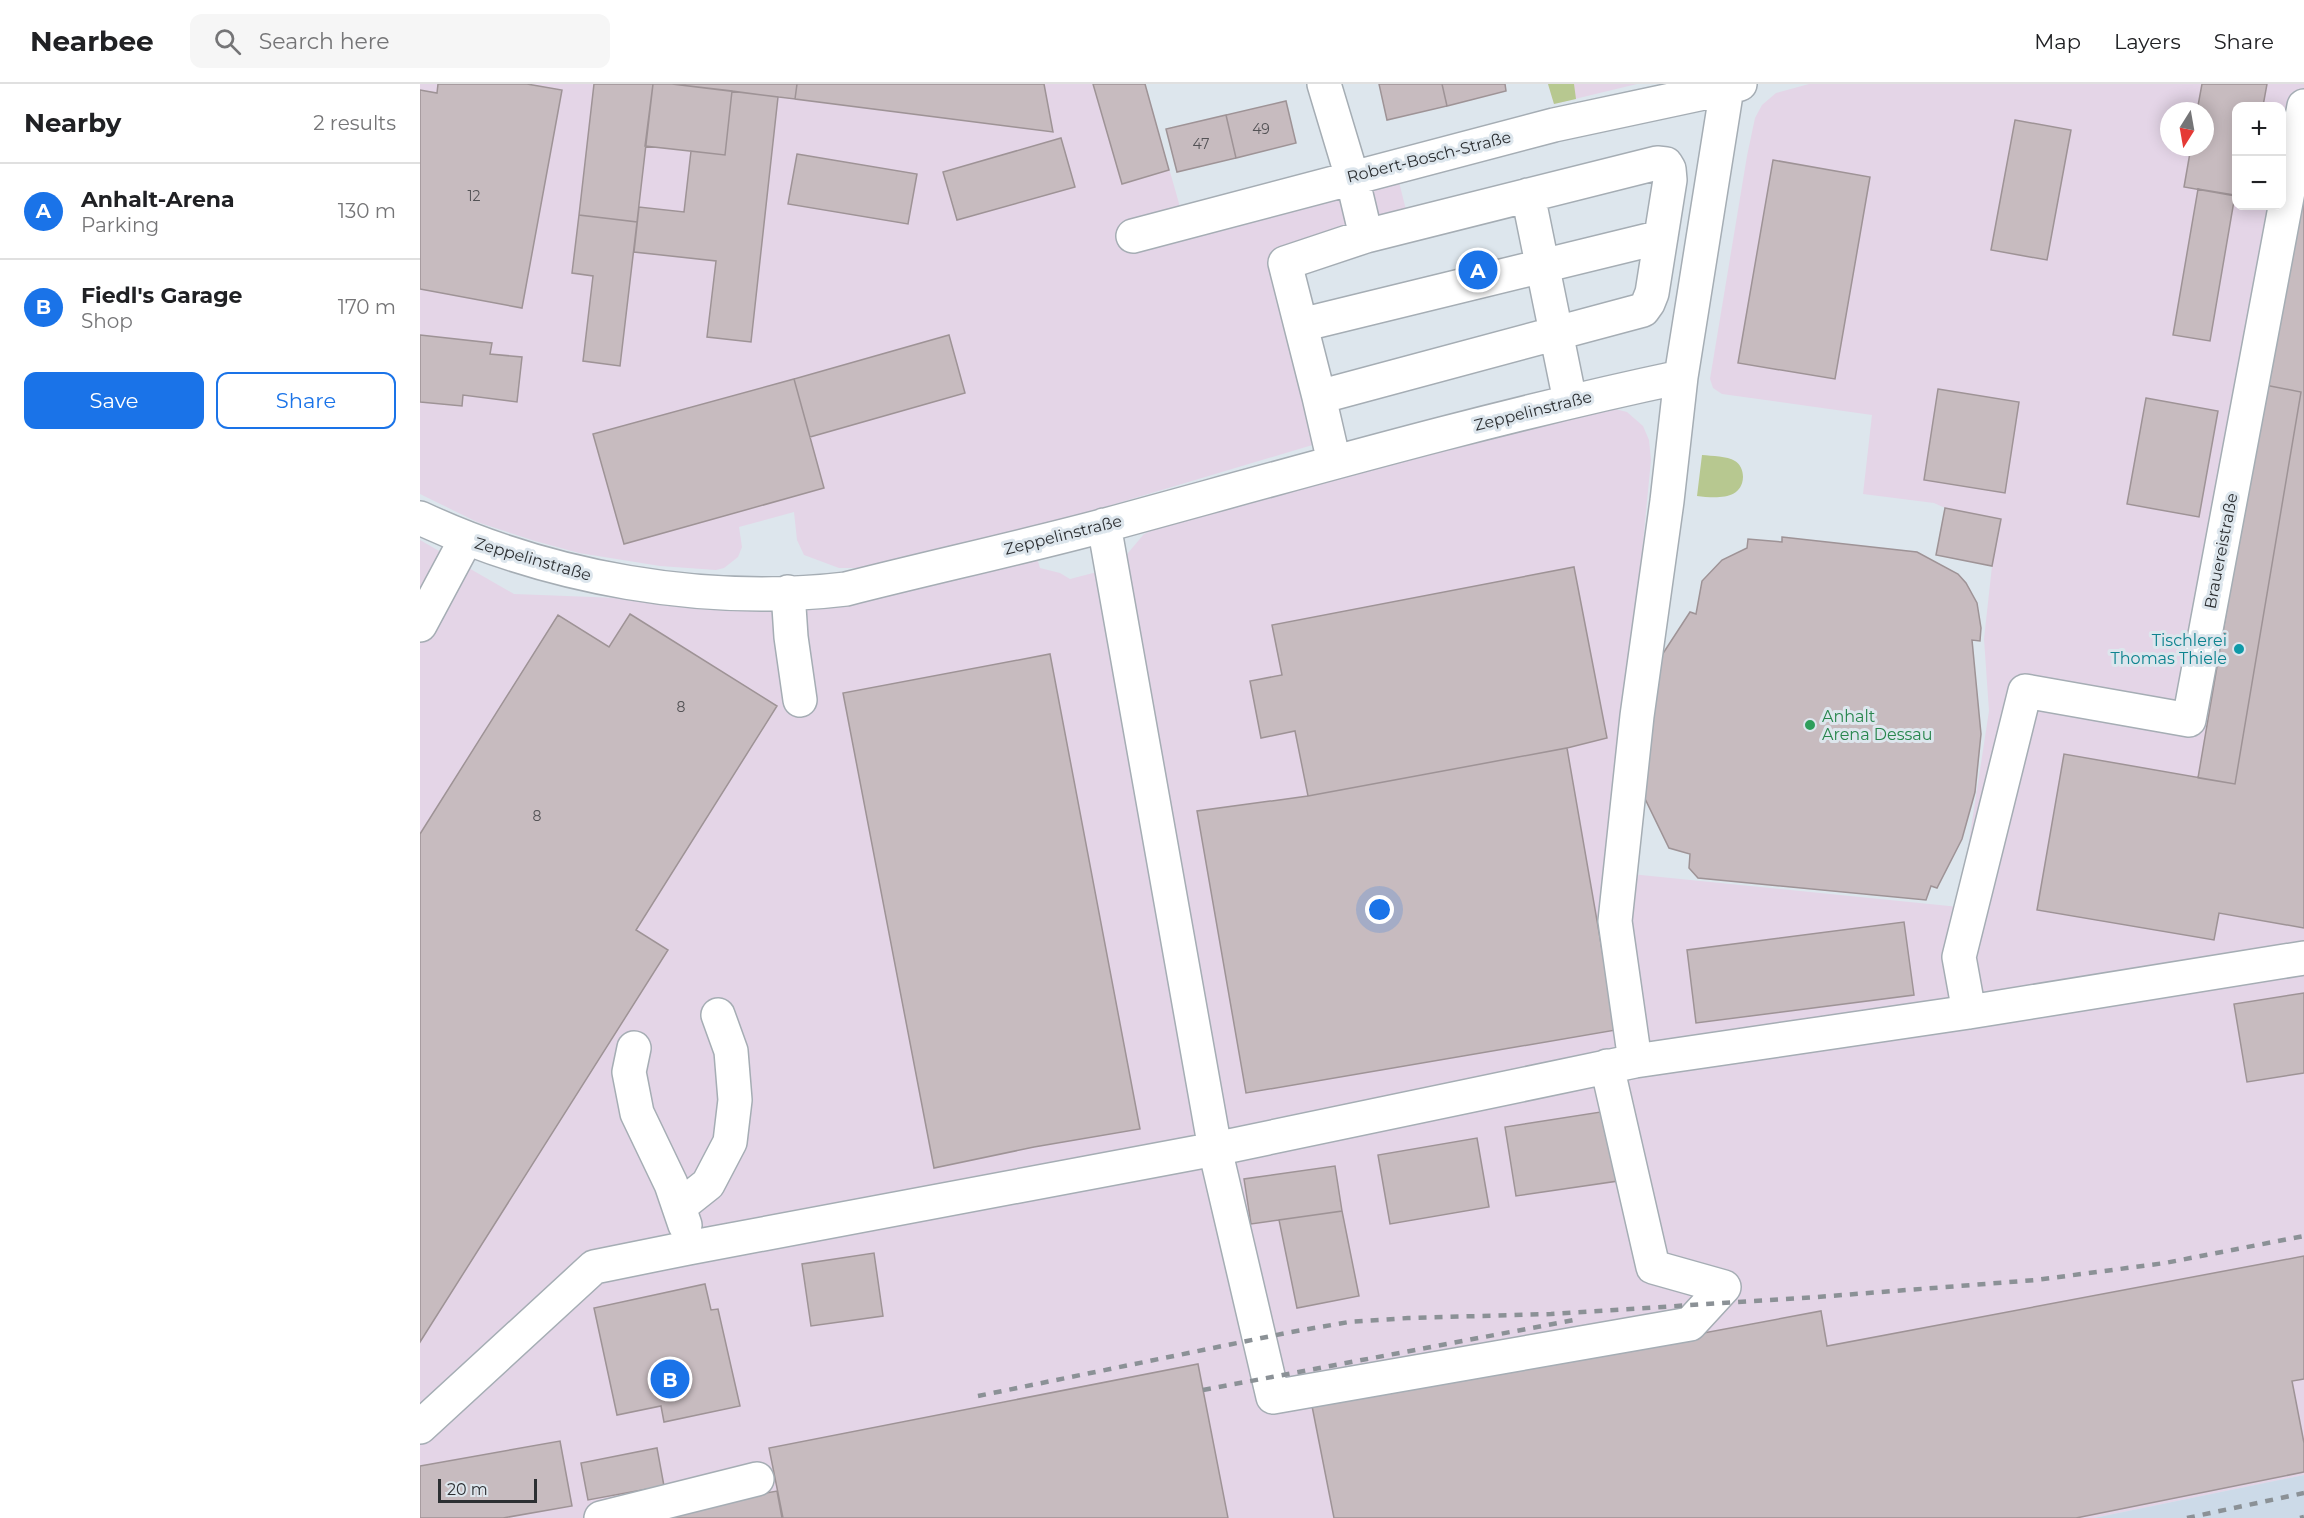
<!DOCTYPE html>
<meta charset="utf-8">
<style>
body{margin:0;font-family:Montserrat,sans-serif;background:#f6f6f6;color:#202124}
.controls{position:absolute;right:18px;top:18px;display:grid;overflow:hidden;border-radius:12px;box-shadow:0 3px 15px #0003}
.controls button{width:54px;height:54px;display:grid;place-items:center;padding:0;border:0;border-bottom:2px solid #e0e0e0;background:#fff;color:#202124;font:30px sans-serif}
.compass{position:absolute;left:1740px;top:18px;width:54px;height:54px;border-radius:50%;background:#fff;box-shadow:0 3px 15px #0003;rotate:191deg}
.scale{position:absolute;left:18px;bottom:15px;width:99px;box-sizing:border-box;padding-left:6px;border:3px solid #2c2f32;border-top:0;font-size:16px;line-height:21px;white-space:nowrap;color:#2c2f32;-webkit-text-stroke:4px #dde6ed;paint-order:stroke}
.you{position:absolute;left:960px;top:826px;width:21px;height:21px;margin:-15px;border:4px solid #fff;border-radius:50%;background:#1a73e8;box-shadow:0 0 0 9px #1a73e833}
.badge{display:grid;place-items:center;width:39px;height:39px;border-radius:50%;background:#1a73e8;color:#fff;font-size:20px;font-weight:700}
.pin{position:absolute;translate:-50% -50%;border:3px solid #fff;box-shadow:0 2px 6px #0006}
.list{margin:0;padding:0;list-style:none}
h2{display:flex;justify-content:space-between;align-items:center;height:78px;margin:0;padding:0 24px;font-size:26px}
h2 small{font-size:20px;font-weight:400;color:#757577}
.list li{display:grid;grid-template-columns:39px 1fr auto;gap:18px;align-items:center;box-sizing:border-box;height:96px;padding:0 24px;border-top:2px solid #e0e0e0}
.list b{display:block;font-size:22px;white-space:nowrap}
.list p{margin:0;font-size:20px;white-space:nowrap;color:#757577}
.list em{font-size:20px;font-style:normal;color:#757577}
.actions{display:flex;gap:12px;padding:18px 24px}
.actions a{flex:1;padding:14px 0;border:2px solid #1a73e8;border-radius:12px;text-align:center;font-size:21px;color:#1a73e8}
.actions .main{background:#1a73e8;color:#fff}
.icon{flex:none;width:33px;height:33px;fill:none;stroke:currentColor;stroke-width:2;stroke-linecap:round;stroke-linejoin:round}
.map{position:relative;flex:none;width:1884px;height:1434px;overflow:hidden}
header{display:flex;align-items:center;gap:36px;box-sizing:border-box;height:84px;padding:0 30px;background:#fff;border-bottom:2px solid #e0e0e0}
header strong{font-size:28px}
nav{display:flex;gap:33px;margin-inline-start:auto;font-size:21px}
.search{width:420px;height:54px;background:#f6f6f6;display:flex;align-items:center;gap:15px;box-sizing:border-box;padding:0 21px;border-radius:12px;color:#757577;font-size:22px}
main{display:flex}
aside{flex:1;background:#fff}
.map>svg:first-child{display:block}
.industrial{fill:#e4d5e7;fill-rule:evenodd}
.built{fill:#ccdae8}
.green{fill:#b7c890}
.building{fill:#c7bbbf;stroke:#9e9396;stroke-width:1.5}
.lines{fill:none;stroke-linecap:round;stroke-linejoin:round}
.minor-casing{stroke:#a5adb4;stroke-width:36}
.minor{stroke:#fff;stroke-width:33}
.rail{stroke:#8b9196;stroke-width:4.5;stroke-dasharray:8 8;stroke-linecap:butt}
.culture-dot{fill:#0f9aa8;stroke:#dde6ed;stroke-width:2}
.leisure-dot{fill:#2e9e5b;stroke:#dde6ed;stroke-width:2}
.labels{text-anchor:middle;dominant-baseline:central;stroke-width:6;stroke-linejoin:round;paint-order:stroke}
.number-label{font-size:14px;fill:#535255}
.street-label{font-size:16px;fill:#2c2f32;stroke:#dde6ed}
.culture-label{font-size:16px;fill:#0d838f;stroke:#dde6ed;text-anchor:end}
.leisure-label{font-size:16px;fill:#27864d;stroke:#dde6ed;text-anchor:start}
</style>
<header>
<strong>Nearbee</strong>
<div class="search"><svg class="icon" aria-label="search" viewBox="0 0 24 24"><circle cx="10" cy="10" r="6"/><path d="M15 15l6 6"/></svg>Search here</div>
<nav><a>Map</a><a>Layers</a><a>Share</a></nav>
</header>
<main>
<aside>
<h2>Nearby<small>2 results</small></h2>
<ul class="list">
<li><span class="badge">A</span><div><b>Anhalt-Arena</b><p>Parking</p></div><em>130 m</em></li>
<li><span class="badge">B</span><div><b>Fiedl's Garage</b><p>Shop</p></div><em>170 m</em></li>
</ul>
<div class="actions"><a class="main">Save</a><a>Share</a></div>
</aside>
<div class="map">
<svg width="1884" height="1434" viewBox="0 0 1884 1434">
<rect width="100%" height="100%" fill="#dde6ed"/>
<!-- industrial -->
<path class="industrial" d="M 0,0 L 725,0 L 768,151 L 978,94 L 987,130 L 850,168 L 899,359 L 578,455 L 448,484 L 419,484 L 384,471 L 377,456 L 374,428 L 319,443 L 322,463 L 318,473 L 304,484 L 296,486 L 240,482 L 159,469 L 115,457 L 57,438 L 0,410 Z
M 1128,0 L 1217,0 L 1134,20 Z
M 1389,0 L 1884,0 L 1884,1391 L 1674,1434 L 0,1434 L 0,456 L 94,510 L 414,522 L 617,474 L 620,484 L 640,489 L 650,495 L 704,481 L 708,469 L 724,450 L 753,437 L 1167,328 L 1195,325 L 1207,328 L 1223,342 L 1229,356 L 1231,376 L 1191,788 L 1539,823 L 1569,627 L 1564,555 L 1572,482 L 1581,435 L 1525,424 L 1514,419 L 1443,410 L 1452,331 L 1302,310 L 1293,304 L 1290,295 L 1327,72 L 1335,34 L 1342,21 L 1356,9 ZM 1816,22 L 1862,22 L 1862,122 L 1816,122 ZM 1749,27 L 1785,27 L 1785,63 L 1749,63 Z"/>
<!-- built -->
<path class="built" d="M 1884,1391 L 1884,1434 L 1674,1434 Z"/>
<!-- green -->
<path class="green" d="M 1128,0 L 1154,0 L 1156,15 L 1134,20 Z
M 1282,371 C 1292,372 1307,372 1315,377 C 1320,380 1323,386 1323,393 C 1322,417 1294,414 1277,412 Z"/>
<!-- building -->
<path class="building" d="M 18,0 L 107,0 L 142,6 L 102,224 L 0,205 L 0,6 L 17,9 Z
M 174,0 L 233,0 L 217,138 L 159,131 Z
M 233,0 L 252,0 L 312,7 L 305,71 L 225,62 Z
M 252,0 L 377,0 L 375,15 Z
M 377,0 L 624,0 L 633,48 L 375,15 Z
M 673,0 L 725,0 L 749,86 L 702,100 Z
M 959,0 L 1022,0 L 1027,22 L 967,36 Z
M 1022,0 L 1085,0 L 1086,7 L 1027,22 Z
M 1782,0 L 1847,0 L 1843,22 L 1816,22 L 1816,112 L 1764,103 L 1771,63 L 1785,63 L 1785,27 L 1777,27 Z
M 312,7 L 358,13 L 331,258 L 287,253 L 296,177 L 214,168 L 219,123 L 264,128 L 271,67 L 305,71 Z
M 866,17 L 876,59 L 816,74 L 806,31 Z
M 806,31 L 816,74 L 757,88 L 746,45 Z
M 1595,36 L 1651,46 L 1627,176 L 1571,166 Z
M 641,54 L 655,103 L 537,136 L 523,88 Z
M 377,70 L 497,90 L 488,140 L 368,120 Z
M 1884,71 L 1884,844 L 1799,829 L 1794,856 L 1617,826 L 1644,670 L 1815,700 L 1881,308 L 1845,301 Z
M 1353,76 L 1450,93 L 1415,295 L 1318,279 Z
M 1778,105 L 1815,111 L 1790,257 L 1753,251 Z
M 159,131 L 217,138 L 200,282 L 163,277 L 173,192 L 152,189 Z
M 0,251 L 72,259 L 70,270 L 102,273 L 97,318 L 43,311 L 42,322 L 0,318 Z
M 529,251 L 545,309 L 390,353 L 374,295 Z
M 374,295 L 404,404 L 204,460 L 173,350 Z
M 1845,301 L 1881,308 L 1815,700 L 1778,694 Z
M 1518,305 L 1599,318 L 1585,409 L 1504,396 Z
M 1726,314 L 1798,327 L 1779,433 L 1707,420 Z
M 1525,424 L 1581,435 L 1572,482 L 1516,471 Z
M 1362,453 L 1497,468 L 1538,490 L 1546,499 L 1557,519 L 1561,544 L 1560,557 L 1552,556 L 1561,650 L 1555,708 L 1542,755 L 1517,804 L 1511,802 L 1506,816 L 1278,794 L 1269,784 L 1270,770 L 1249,764 L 1214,692 L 1225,597 L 1270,528 L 1276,530 L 1282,497 L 1302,476 L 1327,464 L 1328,455 L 1362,458 Z
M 1154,483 L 1187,654 L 1147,664 L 888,712 L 875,647 L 841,654 L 830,597 L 862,591 L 852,541 Z
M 210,530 L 357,622 L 216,846 L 248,866 L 0,1258 L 0,750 L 138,531 L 189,563 Z
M 630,570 L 720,1045 L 614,1063 L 514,1084 L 423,609 Z
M 1147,664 L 1196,946 L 826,1009 L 777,727 L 888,712 Z
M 1484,838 L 1494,911 L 1276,939 L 1267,866 Z
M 1884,909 L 1884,989 L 1827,998 L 1814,920 Z
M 1187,1027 L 1198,1097 L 1096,1112 L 1085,1043 Z
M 1057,1054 L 1069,1123 L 970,1140 L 958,1071 Z
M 915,1082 L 922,1127 L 831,1140 L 824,1095 Z
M 922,1127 L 939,1212 L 877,1224 L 859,1136 Z
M 454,1169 L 463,1232 L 391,1242 L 382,1180 Z
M 1884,1172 L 1884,1295 L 1872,1297 L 1884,1359 L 1884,1388 L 1656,1434 L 914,1434 L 892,1322 L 1401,1227 L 1407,1262 Z
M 285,1200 L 291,1226 L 298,1225 L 320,1322 L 244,1338 L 241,1322 L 197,1331 L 174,1224 Z
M 778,1280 L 808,1434 L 363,1434 L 349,1364 Z
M 140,1357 L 152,1422 L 83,1434 L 0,1434 L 0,1382 Z
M 237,1364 L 244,1402 L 168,1416 L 161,1379 Z
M 357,1407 L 362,1434 L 209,1434 Z"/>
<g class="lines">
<defs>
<path id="minor" d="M 904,0 L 932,93 L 946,152
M 1237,79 L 1246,80 L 1249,85 L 1250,96 L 1232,209 L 1228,219 L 1223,226 L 899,313 L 865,179 L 946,152 Z
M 1108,111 L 1150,317
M 713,152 L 1134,41 L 1307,4
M 881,241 L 1241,153
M 899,313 L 914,378
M 0,434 C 129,494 283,522 426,505 C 512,483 600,464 686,441 C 877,389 1067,334 1261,293 L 1307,4 L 1320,0
M 684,441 L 795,1065 L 853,1313 L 1270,1240 L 1304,1203 L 1233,1183 L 1187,982
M 368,508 L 371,553 L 380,616
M 0,541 L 46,455
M 1549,928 L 1539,873 L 1605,607 L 1769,636 L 1884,22
M 214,964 L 209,988 L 217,1029 L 251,1100 L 265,1141
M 1215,977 L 1195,837 L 1217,632 L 1247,417 L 1261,293
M 259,1123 L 288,1100 L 310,1058 L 315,1016 L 311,967 L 298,931
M 0,1343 L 174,1183 L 268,1164 L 795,1065 L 1215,977 L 1549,928 L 1884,874
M 181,1434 L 337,1395"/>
</defs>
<!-- minor casing -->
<use href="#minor" class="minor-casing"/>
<!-- minor -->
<use href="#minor" class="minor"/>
<!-- rail -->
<path class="rail" d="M 783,1306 L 1154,1236
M 558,1312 L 871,1248 L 929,1238 L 988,1234 L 1131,1230 L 1397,1213 L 1616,1196 L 1745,1179 L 1884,1152
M 1767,1434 L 1884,1409
M 1880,1434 L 1884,1433"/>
</g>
<!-- markers -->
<circle class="culture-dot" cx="1819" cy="565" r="6"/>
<circle class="leisure-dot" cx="1390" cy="641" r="6"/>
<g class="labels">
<!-- number labels -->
<g class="number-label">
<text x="841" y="45">49</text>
<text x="781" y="60">47</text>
<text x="54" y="112">12</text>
<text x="261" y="623">8</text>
<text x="117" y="732">8</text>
</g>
<!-- street labels -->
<g class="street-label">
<text transform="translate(1009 73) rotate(-14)">Robert-Bosch-Straße</text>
<text transform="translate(1113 327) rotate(-14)">Zeppelinstraße</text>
<text transform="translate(643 451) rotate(-14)">Zeppelinstraße</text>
<text transform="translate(1801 467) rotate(-79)">Brauereistraße</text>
<text transform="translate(113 475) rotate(16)">Zeppelinstraße</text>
</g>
<!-- culture labels -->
<g class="culture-label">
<text x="1807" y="556">Tischlerei<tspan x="1807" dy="18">Thomas Thiele</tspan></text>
</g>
<!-- leisure labels -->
<g class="leisure-label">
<text x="1402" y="632">Anhalt<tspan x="1402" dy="18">Arena Dessau</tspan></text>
</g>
</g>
</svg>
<div class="controls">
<button>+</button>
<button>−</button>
</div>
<svg class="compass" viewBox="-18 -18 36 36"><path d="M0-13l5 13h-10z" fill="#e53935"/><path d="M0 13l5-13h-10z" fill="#757577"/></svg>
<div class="scale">20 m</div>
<div class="you"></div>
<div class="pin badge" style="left:1058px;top:186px">A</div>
<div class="pin badge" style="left:250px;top:1295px">B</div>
</div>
</main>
